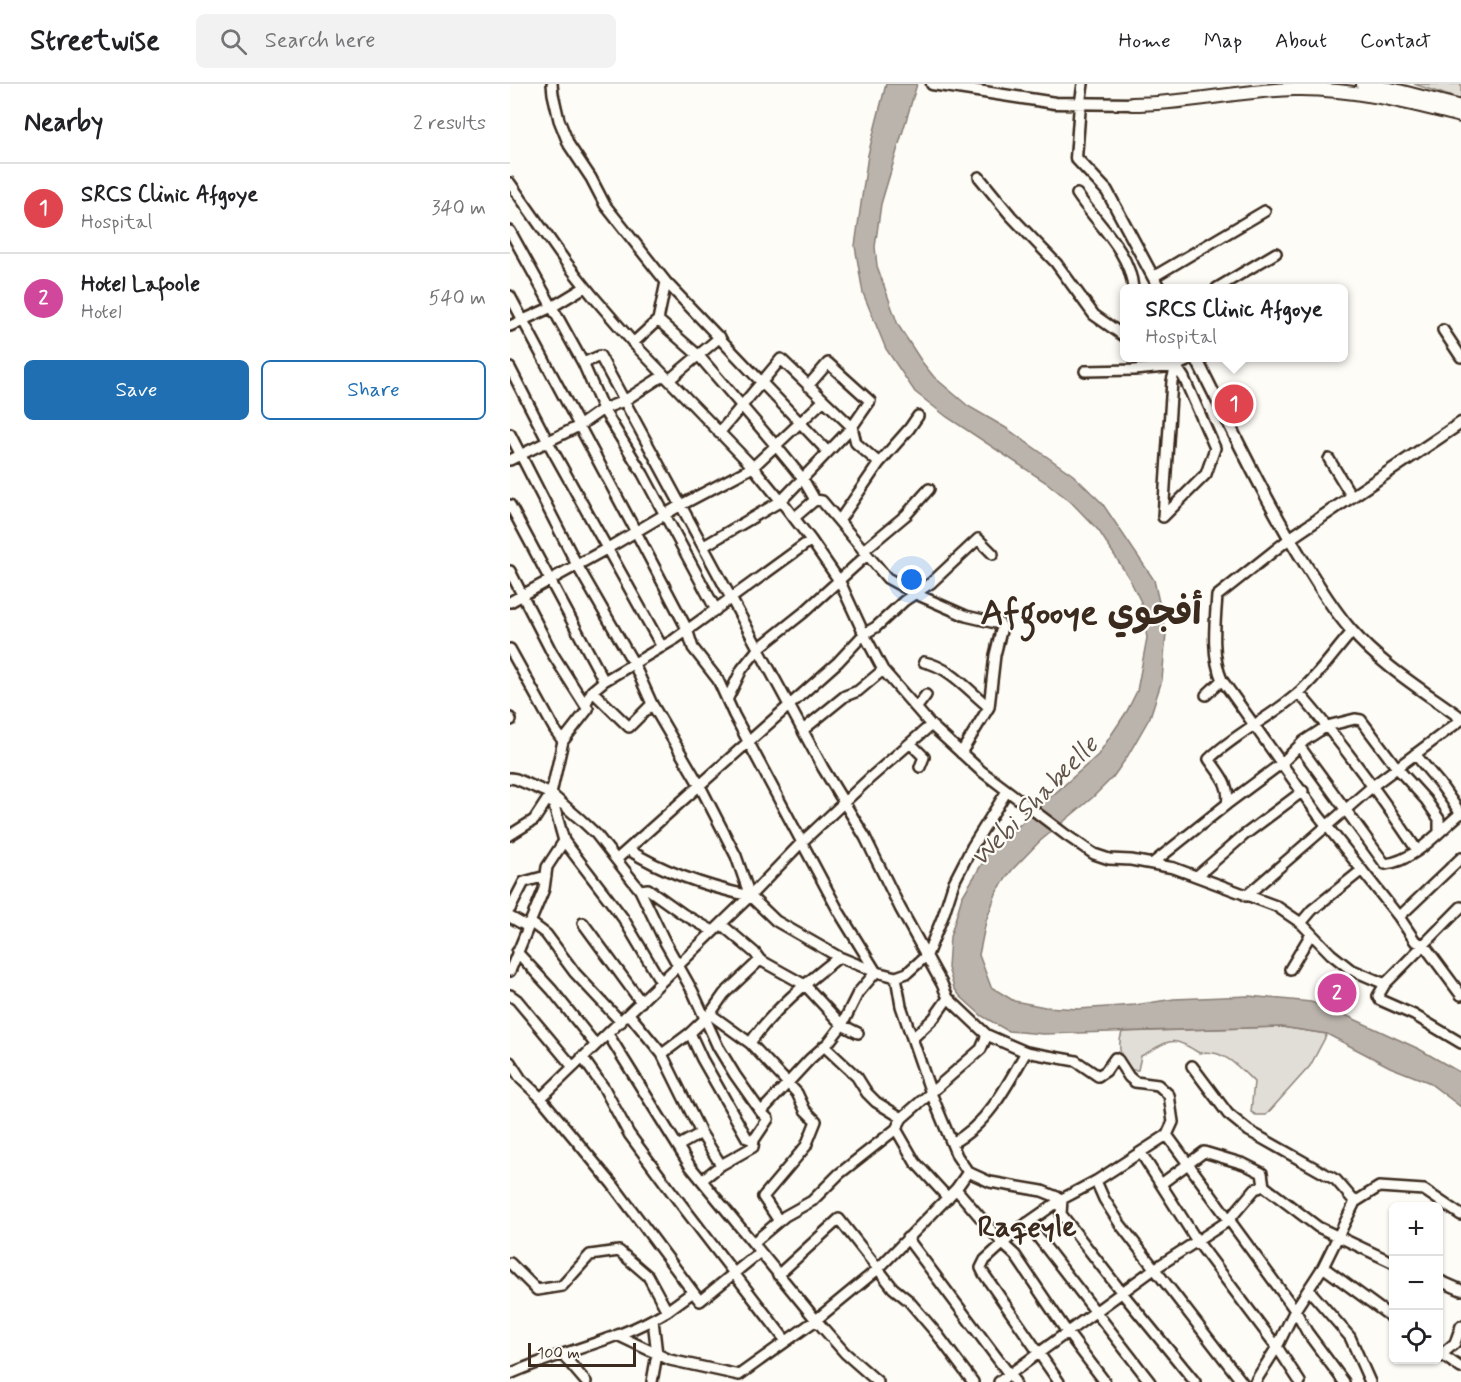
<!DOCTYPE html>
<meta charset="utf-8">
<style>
body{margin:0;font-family:Mynerve,"Playpen Sans Arabic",sans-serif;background:#f2f2f2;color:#202124}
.controls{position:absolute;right:18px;bottom:18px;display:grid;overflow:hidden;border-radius:9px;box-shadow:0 2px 4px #0004}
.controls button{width:54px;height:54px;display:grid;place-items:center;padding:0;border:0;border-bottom:2px solid #e0e0e0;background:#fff;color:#202124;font:30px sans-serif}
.scale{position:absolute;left:18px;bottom:15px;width:108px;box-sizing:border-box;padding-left:6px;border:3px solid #3b2a1e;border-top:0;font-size:16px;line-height:21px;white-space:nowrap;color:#3b2a1e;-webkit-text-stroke:4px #fdfcf7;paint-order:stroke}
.you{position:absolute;left:402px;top:496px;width:21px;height:21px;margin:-15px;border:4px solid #fff;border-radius:50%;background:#1a73e8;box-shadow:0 0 0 9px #1a73e833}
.badge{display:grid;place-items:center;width:39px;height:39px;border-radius:50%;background:#1f6fb2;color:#fff;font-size:20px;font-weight:700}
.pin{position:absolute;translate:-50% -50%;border:3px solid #fff;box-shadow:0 2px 6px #0006}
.popup{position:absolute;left:610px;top:200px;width:228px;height:78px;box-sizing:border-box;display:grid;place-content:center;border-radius:9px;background:#fff;filter:drop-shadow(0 2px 4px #0005);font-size:20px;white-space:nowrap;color:#757577}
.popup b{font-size:22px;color:#202124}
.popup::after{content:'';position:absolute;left:50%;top:100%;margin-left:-12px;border:12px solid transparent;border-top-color:#fff}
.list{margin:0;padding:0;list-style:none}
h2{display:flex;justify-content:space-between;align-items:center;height:78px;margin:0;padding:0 24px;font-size:26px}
h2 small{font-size:20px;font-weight:400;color:#757577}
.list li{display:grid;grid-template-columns:39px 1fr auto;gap:18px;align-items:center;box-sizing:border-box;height:90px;padding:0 24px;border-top:2px solid #e0e0e0}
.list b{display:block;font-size:22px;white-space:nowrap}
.list p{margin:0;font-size:20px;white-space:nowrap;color:#757577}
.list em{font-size:20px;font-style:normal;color:#757577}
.actions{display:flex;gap:12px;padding:18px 24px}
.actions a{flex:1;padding:14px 0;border:2px solid #1f6fb2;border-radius:9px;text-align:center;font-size:21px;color:#1f6fb2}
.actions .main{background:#1f6fb2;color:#fff}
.icon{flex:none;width:33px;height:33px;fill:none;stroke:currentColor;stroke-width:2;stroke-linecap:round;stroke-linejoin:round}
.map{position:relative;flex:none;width:951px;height:1298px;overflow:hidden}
header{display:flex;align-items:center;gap:36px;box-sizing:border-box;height:84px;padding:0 30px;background:#fff;border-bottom:2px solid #e0e0e0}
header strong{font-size:28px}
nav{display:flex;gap:33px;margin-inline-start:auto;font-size:21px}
.search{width:420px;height:54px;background:#f2f2f2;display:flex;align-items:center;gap:15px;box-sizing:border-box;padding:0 21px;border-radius:9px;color:#757577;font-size:22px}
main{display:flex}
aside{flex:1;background:#fff}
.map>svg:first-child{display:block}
.green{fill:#e1ded7;stroke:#8e847a;stroke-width:1.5}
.water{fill:#bbb4ad;stroke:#887d74;stroke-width:1.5}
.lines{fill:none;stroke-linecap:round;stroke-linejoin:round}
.minor-casing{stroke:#3b2a1e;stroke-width:14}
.major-casing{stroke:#3b2a1e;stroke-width:15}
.highway-casing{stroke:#3b2a1e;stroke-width:16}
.minor{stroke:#fdfcf7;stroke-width:9}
.major{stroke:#fdfcf7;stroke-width:10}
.highway{stroke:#fdfcf7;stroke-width:12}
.labels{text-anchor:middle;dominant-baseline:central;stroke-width:4.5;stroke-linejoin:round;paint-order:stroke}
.water-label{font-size:26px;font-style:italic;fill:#615349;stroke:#fdfcf7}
.district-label{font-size:30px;font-weight:bold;fill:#3b2a1e;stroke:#fdfcf7}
.town-label{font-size:36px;font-weight:bold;fill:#3b2a1e;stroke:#fdfcf7}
</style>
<header>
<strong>Streetwise</strong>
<div class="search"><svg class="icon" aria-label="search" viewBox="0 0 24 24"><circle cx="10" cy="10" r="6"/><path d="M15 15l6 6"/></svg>Search here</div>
<nav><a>Home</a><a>Map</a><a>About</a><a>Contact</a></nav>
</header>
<main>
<aside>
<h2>Nearby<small>2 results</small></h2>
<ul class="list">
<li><span class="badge" style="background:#e0444e">1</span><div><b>SRCS Clinic Afgoye</b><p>Hospital</p></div><em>340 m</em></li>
<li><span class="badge" style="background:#d1479c">2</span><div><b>Hotel Lafoole</b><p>Hotel</p></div><em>540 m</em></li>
</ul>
<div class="actions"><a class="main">Save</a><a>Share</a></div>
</aside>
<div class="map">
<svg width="951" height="1298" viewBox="0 0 951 1298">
<rect width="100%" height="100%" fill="#fdfcf7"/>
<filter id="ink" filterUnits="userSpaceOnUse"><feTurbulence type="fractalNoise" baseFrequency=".0167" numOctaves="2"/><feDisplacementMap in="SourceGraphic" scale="12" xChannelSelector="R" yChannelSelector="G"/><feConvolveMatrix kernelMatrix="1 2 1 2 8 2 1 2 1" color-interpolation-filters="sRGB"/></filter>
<g filter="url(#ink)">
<!-- green -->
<path class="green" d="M 904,0 L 951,0 L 951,16 Z
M 772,943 L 817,950 L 800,982 L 756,1031 L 746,1031 L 741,1028 L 744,998 C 729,983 713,964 689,969 C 660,950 660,957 631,972 L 628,986 L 620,986 C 610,972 607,964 612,948 Z"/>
<!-- water -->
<path class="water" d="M 376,0 L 407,0 L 371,120 L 365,163 L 367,182 L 388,241 L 412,278 L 424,293 L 458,322 L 496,344 L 563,391 L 592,419 L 644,496 L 656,549 L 652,596 L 640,633 L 617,673 L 603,693 L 582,714 L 529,758 L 502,786 L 487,807 L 476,837 L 469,871 L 481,903 L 504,917 L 535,923 L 569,925 L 625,921 L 664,915 L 739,912 L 801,918 L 833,930 L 909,965 L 951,989 L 951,1023 L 918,998 L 880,983 L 817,950 L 772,943 L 533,950 L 498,947 L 472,932 L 450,912 L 444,904 L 438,884 L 440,853 L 452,813 L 479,768 L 588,671 L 617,627 L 627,607 L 637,554 L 631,518 L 619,494 L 589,447 L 561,418 L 537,399 L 437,333 L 405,308 L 376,265 L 353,209 L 345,162 L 358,71 Z"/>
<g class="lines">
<defs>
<path id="minor" d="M 42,0 L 43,10 L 49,36 L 59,61 L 81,94 L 95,121 L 156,198 L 318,368
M 570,20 L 573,0
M 469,93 L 501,132 L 546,179 L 584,231 L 614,252
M 0,99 L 55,177 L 82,211 L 126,262 L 243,383 L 271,417 L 301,456 L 330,498 L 354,550 L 373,586 L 421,641 L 470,686 L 556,751 L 584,770 L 599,775 L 621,776 L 664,784 L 766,822 L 791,839 L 821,870 L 840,885 L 875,900
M 567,110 C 586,139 620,167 623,204
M 0,147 L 73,279 L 93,325 L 133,390 L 206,526
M 643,193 L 755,127
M 707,204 L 766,169
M 0,212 L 126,448 L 177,545 L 183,564 L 208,596 L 224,631 L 329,828 L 366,888 L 348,909 L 332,941 L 319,958 L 300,975 L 251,1028 L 225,991 L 208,963 L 183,908 L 155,858 L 130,806 L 86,750 L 71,736 L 41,710 L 6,695 L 0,694
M 148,236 L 189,272 L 266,362 L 293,395 L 305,416
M 0,242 L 42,223 L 75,203
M 933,246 L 951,273
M 123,259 L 148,236 L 156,198
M 650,274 L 666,282 L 674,294 L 705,364 L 696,390 L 653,433
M 73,279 L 90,272 L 313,684 L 355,753 L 390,824 L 432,900 L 438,914 L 477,951 L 516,968 L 566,977 L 588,992 L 596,987 L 605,974 L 608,976 L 619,993 L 625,998 L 648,1001 L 659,1011 L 663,1038 L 657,1051 L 586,1097 L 552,1115 L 509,1145 L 475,1176 L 471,1184 L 474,1190 L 549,1298
M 0,284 L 38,358 L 152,563
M 575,287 L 624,286 L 666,282 L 684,274
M 159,296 L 210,253
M 209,349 L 271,275 L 342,343 L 346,359 L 369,379
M 0,350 L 67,481 L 124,580 L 142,620 L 190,702 L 226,772 L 240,812 L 266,837 L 329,873 L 366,888 L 386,893 L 397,889 L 417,871 L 433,832 L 444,798 L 462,763 L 497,707
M 819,375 L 842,413
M 0,376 L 69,342 L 93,325 L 114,317 L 154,291
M 0,421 L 94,597
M 653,433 L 662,297 L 666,282
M 284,434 L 305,416 L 312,417 L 377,494 L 406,510 L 456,532 L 490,540 L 492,543 L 485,571 L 479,623 L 451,669
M 329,437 L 369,379 L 399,345 L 408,332
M 779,455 L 707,512 C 705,539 701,571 712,596 L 809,732 L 889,833 L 905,857 L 914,861 L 951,911
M 194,462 L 271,417 L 342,343 L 360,317 L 318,279 L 298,302
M 353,467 L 396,431 L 419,405
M 0,487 L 42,569 L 75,621
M 0,518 L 98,464 L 171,421 L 243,383 L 313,317
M 0,565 L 45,646 L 53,657
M 414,578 C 440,583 459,607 479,623
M 82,607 L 119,643 L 142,620
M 789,609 C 832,659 870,711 907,766
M 696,611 L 712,596
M 217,616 L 232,585 L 249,564 L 293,529 L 357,471
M 407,623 L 416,611
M 0,634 L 1,636
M 293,646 L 335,612 L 348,607 L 373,586
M 401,660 L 414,673 L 410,683
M 790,663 L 875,780 C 905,777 929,747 951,729
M 905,670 L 930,700 L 951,730
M 717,720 C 721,701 709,690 699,675 C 725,650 758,635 786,611 C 807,594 824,568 842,548
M 0,751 L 24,736 L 41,710 L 53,657 L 78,625 L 75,621 L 82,607 L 94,597 L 165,555 L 301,456
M 54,757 L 113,834 L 151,898
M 119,766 C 155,789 199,803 240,812
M 107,775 L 328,578 L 354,550 L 366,543 L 394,517 L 421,499 L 468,455 L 483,470
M 643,779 L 717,720 L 772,679 L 794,657 L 817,642 L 845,635 L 851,636 L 887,684 L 916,716 L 929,735 L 929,747
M 687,792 L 733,752 L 793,707
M 130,806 L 138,805 L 173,830 L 203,847
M 736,812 L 864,701 L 951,636
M 951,823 L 875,900 L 868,912 L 870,916 L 904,931 L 951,959
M 0,825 L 14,798 L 36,792
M 0,833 L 18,843
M 889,833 L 951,774
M 20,838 L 36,850 L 65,889 L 111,938
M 73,839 L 131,918
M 791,839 L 802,826 L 852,786
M 211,840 L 245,869 L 250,876 L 295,901 L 332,941 L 348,949
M 7,868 L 42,906 L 85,960
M 780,885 L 801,850
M 0,887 L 34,805 L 37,783 L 54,757 L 41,711
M 386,893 L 391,922 L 421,1009 L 447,1072 L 458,1088 L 480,1098 L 532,1107 L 552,1115 L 551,1130 L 613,1210 L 685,1298
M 0,911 L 7,916 L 63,983
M 119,930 L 152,970 L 191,1049 L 211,1081
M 200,930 L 240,959 L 287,1009 L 295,1026 L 306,1037 L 296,1062 L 253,1113 L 269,1137
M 180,949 L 192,975 L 237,1054 L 244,1056 L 258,1035 L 251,1028
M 98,950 L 180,1082 L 306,1236 L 335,1269 L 368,1298
M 403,954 L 424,934 L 438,914
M 240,959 C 263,926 297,898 329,873
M 314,962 L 347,993 L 357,1009 L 366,1018 L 392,1034
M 152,970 L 180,949 L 200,930 L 214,910 L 250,876
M 72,973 L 94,1004 L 119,1050 L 161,1107 L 276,1257
M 0,978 L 11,995 L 31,1014 L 103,1101 L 183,1208 L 157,1227
M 682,982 L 718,1030 L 739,1047 L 826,1096 L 845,1118
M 31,1014 L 240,812 L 292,758 L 360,694 L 421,641
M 386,1045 L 405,1078 L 438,1114
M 657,1051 L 785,1226 L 797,1248 L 834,1298
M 442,1059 C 477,1041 497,1002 516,968
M 168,1062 L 191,1049
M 631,1069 L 687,1157 L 767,1263 L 790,1298
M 192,1096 L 211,1081 L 243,1063 L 244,1056
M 586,1097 L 594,1115 L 610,1140 L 732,1298
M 651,1100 L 694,1068 L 734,1080 L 752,1089 L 754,1102
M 446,1105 L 493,1160 L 505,1171 L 557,1248 L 595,1298
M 517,1139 L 640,1298
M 397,1154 L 505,1298
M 243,1159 L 275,1132 L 302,1117 L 329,1090 L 386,1045 L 392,1034 L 471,965 L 477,951
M 0,1179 L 27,1206 L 52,1202 L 80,1171 L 109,1167 L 138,1192 L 157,1227 C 109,1257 51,1267 0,1290
M 813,1183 L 884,1235
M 268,1191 L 329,1135 L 383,1204 L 398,1216 L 427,1250 L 463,1298
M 928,1196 L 951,1206
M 799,1206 L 840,1253 L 860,1298
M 183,1208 L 190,1217 L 250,1168
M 107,1251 L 160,1276 L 229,1291 L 306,1236 L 368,1185 L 446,1105 L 458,1088
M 928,1268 L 951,1284
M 52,1270 L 76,1298
M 932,1270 L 945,1259 L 951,1242
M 142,1298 L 147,1270 L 143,1236
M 489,1298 L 644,1185 L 718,1137 L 745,1105 L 754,1102 L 808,1143 L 884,1179
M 745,1298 L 767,1263 L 785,1226 L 813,1183 L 845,1118 L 869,1103 L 914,1106 L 951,1131"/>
<path id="major" d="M 422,0 L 545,19 L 622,20
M 570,20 L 566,74 L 597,107 L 649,204
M 686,274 C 722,345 756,419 799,486 C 812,507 825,528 841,546 C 871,581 914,607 951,634
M 779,455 L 951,339"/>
<path id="highway" d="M 853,1 L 885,6 L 951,23
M 622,20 C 677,20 730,6 785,5 C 842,4 896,18 951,32"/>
</defs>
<!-- minor casing -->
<use href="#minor" class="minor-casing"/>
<!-- major casing -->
<use href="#major" class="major-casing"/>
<!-- highway casing -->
<use href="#highway" class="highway-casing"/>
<!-- minor -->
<use href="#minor" class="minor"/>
<!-- major -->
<use href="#major" class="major"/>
<!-- highway -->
<use href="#highway" class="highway"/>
</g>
</g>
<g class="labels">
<!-- water labels -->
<g class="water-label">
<text transform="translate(525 718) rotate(-46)">Webi Shabeelle</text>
</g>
<!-- district labels -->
<g class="district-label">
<text x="517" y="1143">Raqeyle</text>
</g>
<!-- town labels -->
<g class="town-label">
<text x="581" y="530">Afgooye أفجوي</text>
</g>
</g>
</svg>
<div class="controls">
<button>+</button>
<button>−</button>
<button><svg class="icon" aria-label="locate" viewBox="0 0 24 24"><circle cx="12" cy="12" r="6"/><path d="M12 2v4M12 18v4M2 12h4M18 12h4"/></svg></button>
</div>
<div class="scale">100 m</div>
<div class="you"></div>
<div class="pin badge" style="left:724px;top:320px;background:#e0444e">1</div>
<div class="popup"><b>SRCS Clinic Afgoye</b>Hospital</div>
<div class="pin badge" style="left:827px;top:909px;background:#d1479c">2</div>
</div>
</main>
